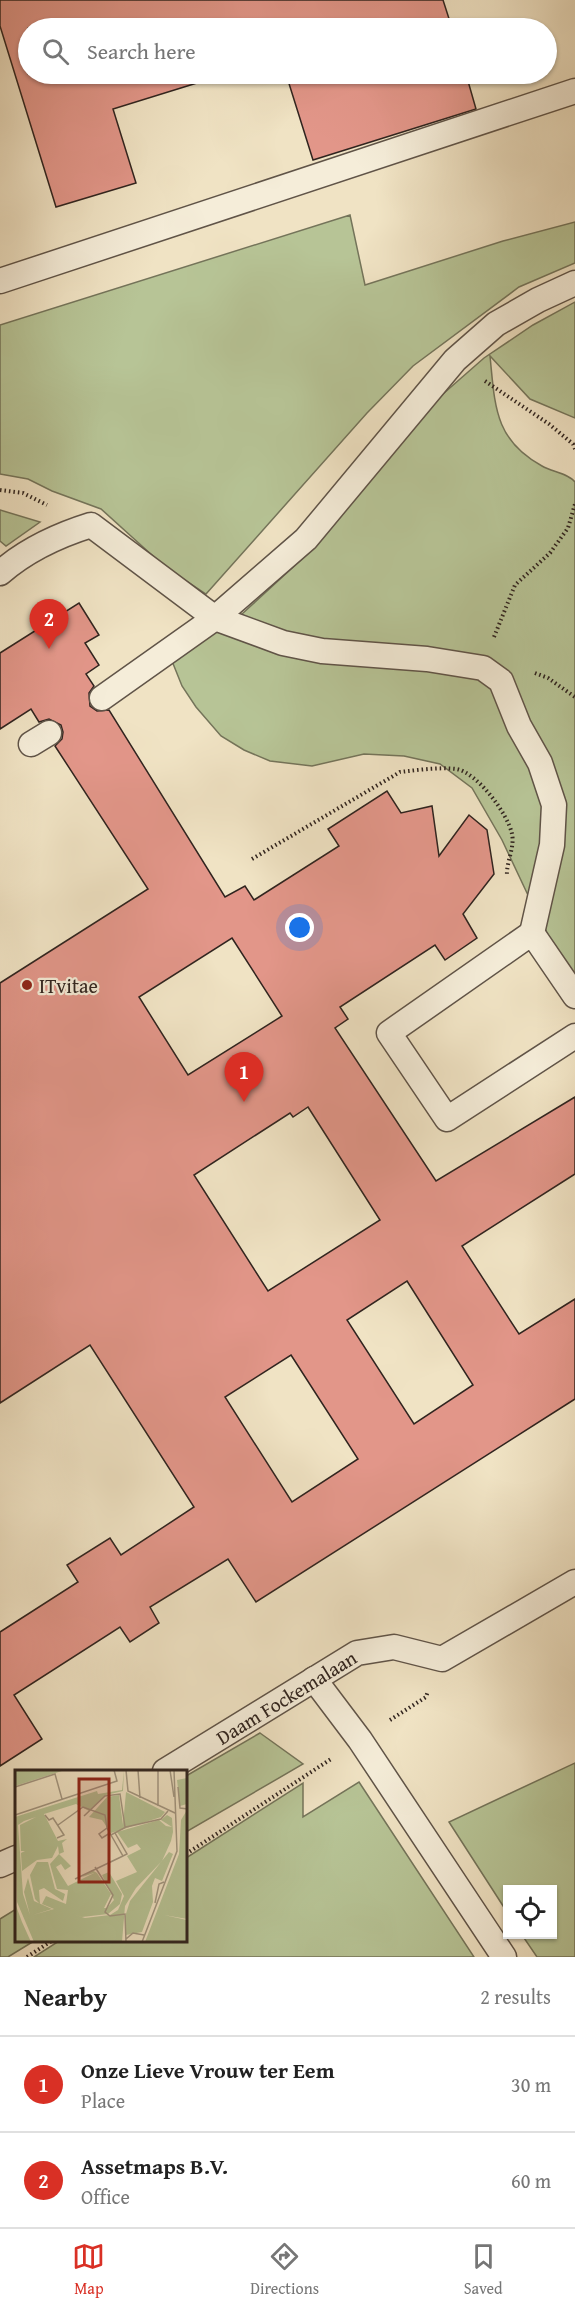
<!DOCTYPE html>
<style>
body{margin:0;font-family:"Gentium Book Plus",serif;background:#f2f2f2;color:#222}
.controls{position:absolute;right:18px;bottom:18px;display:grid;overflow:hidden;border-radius:0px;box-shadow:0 2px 4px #0004}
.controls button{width:54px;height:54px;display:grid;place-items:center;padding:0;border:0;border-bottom:2px solid #e0e0e0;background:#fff;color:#222;font:30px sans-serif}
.you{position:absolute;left:300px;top:928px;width:21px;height:21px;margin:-15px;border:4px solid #fff;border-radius:50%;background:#1a73e8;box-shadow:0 0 0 9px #1a73e833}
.badge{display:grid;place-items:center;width:39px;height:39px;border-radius:50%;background:#d93025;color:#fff;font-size:20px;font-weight:700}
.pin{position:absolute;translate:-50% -50px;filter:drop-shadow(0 2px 3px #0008)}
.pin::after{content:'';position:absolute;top:32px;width:21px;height:18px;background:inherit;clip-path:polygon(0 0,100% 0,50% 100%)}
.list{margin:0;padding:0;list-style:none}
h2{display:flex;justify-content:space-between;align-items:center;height:78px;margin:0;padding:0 24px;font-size:26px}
h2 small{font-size:20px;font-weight:400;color:#767676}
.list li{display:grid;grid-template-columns:39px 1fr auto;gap:18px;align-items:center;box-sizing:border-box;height:96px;padding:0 24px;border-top:2px solid #e0e0e0}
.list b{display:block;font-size:22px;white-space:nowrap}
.list p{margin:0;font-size:20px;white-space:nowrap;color:#767676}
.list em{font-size:20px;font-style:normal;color:#767676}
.icon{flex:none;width:33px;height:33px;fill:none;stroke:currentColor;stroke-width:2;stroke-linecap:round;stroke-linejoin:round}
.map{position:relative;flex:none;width:575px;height:1957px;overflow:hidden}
.search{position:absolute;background:#fff;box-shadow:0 2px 4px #0004;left:18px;right:18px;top:18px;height:66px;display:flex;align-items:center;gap:15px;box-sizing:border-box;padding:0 21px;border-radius:33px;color:#767676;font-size:22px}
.sheet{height:270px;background:#fff}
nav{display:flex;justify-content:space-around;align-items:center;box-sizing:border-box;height:84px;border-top:2px solid #e0e0e0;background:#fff;font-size:16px;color:#767676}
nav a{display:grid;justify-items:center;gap:3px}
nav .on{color:#d93025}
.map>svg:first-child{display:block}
.green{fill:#b7c496;stroke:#74745a;stroke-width:1.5}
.building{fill:#e29689;stroke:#30241f;stroke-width:1.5;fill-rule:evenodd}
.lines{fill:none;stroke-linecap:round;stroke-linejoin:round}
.service-casing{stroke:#605448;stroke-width:27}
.path{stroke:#30241f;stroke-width:4;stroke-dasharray:1.5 3;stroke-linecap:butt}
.service{stroke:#f5edd9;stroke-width:24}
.poi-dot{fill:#8f2418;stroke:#f5edd9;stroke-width:2}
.labels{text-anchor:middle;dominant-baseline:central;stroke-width:4.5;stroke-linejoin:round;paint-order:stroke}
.poi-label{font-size:20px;fill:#30241f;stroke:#f5edd9;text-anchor:start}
.street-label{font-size:20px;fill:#30241f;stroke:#f5edd9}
.inset-road{fill:none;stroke:#a39782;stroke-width:1.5}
.view{fill:#8f2418;fill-opacity:0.15;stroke:#8f2418;stroke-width:3}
.inset-edge{fill:none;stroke:#30241f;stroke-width:3}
</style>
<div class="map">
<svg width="575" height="1957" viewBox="0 0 575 1957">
<rect width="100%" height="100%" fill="#f0e3c4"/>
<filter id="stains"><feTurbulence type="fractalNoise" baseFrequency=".00333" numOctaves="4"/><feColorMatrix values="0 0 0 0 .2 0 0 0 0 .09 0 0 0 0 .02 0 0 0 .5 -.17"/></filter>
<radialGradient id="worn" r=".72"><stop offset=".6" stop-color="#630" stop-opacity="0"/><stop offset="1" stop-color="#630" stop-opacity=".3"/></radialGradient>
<!-- green -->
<path class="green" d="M 350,215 L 365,285 L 503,241 L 575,222 L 575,263 L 519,287 L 413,366 L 367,413 L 206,594 L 164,566 L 101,509 L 52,491 L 28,479 L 0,474 L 0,325 Z
M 575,302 L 575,418 L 530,399 L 490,356 C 495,405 494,440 542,466 C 552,472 568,473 575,482 L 575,986 L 535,910 L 502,840 L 472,788 L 440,764 L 404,756 L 364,754 L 312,766 L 270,761 L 244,750 L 221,736 L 196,707 L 182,686 L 172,661 L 242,614 L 304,557 L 427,408 L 484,358 L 533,325 Z
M 0,510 L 40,522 L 6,546 L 0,541 Z
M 260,1733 L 303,1764 L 186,1832 L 186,1776 Z
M 575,1763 L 575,1957 L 537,1957 L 522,1935 L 552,1934 L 552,1890 L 508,1890 L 507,1912 L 449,1822 Z
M 359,1782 L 474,1957 L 34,1957 L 59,1941 L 186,1940 L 186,1858 L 303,1783 L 303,1817 Z
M 16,1909 L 16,1940 L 34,1941 L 8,1957 L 0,1957 L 0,1919 Z"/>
<!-- building -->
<path class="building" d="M 0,0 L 443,0 L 452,28 L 28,28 L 28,74 L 226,74 L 113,109 L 136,183 L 56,207 L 0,26 Z
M 286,74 L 466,74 L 476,109 L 313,160 Z
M 79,603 L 99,635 L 85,643 L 99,665 L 86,674 L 94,686 L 89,693 L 90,706 L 97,711 L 109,710 L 225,897 L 245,886 L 254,900 L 339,846 L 328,829 L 387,791 L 401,813 L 432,806 L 439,856 L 469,815 L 487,830 L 494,874 L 463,914 L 477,938 L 445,960 L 435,945 L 340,1007 L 348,1019 L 335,1028 L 436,1181 L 575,1097 L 575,1174 L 462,1246 L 519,1334 L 575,1299 L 575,1399 L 256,1602 L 228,1559 L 150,1607 L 159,1623 L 130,1642 L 120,1627 L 14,1695 L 42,1739 L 0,1766 L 0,1632 L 78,1582 L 67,1565 L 110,1538 L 121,1555 L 194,1507 L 90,1345 L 0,1403 L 0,983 L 148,889 L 55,746 L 62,739 L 63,732 L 61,725 L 49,719 L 39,722 L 31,709 L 0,729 L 0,653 ZM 232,938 L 282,1016 L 188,1075 L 139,997 ZM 308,1107 L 380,1220 L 268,1291 L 194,1175 L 290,1113 L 293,1117 ZM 407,1281 L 473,1385 L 414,1424 L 347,1320 ZM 291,1355 L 358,1459 L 292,1502 L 225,1397 Z"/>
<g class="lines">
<defs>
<g id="service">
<path d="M 0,281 L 575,91"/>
<path d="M 0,573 C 25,551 59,535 91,525 L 215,618 L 283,643 L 322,651 L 427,659 L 483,668 L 501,681 L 519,726 L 540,763 L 554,805 L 552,845 L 532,933"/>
<path d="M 102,698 L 215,618 L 306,539 L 455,360 L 496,324 L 538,300 L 575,283"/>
<path d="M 31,744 L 49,733"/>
<path d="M 575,996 L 532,933 L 389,1033 L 447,1119 L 575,1036"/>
<path d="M 314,1679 L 360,1740 L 504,1957"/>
<path id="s1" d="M 165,1771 L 357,1653 L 394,1647 L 442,1659 L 575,1582"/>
<path d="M 0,1865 L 16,1858"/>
</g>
</defs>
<!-- service casing -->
<use href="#service" class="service-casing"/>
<!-- path -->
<path class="path" d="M 485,381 L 549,424 L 573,444 L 575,449
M 0,490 L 23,493 L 47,505
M 494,637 L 515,585 L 550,553 L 568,528 L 575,504
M 535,673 L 548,678 L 575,697
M 252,859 L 400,772 C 418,770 438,767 456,769 C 477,772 508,814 512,834 C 515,847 506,863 507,876
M 390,1720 L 426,1697 L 428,1691
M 186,1854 L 331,1759
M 27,1957 L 53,1940"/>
<!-- service -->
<use href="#service" class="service"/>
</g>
<!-- markers -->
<circle class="poi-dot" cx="27" cy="985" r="6"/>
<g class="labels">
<!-- poi labels -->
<g class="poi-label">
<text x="39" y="985">ITvitae</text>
</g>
<!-- street labels -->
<g class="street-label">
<text stroke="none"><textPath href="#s1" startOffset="142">Daam Fockemalaan</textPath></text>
</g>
</g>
<!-- overview -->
<g transform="translate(15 1770)">
<rect width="172" height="172" fill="#f0e3c4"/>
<path d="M 0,0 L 50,0 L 0,16 ZM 109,0 L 108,21 L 91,25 L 74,41 L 61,34 L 29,44 L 43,71 L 52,69 L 47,73 L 49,82 L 44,84 L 56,96 L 50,100 L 46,94 L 41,97 L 53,116 L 79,103 L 67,107 L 77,100 L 82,103 L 96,124 L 89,138 L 92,138 L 99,130 L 87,105 L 94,102 L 107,124 L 105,134 L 93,144 L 67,147 L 54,143 L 70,148 L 95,145 L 103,140 L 109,126 L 101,111 L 122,102 L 112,86 L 126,79 L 122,74 L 113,78 L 102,62 L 144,50 L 151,56 L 157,57 L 146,50 L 152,45 L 157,48 L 158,62 L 156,71 L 147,91 L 121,118 L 110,136 L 107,172 L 19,172 L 2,132 L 0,47 L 82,21 L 83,24 L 107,20 ZM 21,47 L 5,55 L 6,81 L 10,81 L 6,83 L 7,101 L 22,90 L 37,88 L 43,76 L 44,84 L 35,94 L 42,119 L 53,120 L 51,134 L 31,126 L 27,134 L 39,139 L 18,145 L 37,139 L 19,131 L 13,108 L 9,122 L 15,145 L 8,124 L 3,55 L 9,51 ZM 172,8 L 172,34 L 165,36 L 162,10 ZM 111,22 L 150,42 L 146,47 L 96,63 L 87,50 L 74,47 L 92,27 L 104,25 L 108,55 ZM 172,40 L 172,149 L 149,145 L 172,150 L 172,172 L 130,172 L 164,84 L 166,50 ZM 154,82 L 158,84 L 147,111 L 140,108 L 137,116 L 138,132 L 127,162 L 111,165 L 110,147 L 115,131 ZM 22,92 L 33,92 L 40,119 L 50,124 L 48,131 L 29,118 L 24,120 L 25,134 L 20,129 L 15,105 ZM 0,133 L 7,152 L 16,172 L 0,172 Z" fill="#b7c496" fill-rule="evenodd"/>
<path class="inset-road" d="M 111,0 L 113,21 L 160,43M 123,0 L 125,28M 155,0 L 159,27M 0,17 L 40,4 L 47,29M 163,17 L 165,38 L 173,39M 143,36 L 143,0M 0,45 L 102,11 L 99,0M 30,45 L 34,50 L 38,48 L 49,65 L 42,68M 69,46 L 90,26 L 105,24 L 110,57M 43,55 L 68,37 L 90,45 L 92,58M 95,63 L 87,68 L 84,64 L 92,58 L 95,63 L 96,65 L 111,57 L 146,49 L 153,41M 96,65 L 108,86 L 112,84 L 100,63M 80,97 L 98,125 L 90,142 L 95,146 L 110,144 L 111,172M 60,109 L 108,86M 140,133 L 144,114 L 149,112M 111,169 L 118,163 L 129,165M 127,172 L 162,81 L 159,0"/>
<path class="view" d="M 64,9 L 94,9 L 94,112 L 64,112 Z"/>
<rect width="172" height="172" class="inset-edge"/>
</g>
<rect width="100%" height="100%" filter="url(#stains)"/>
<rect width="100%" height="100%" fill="url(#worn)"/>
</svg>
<div class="controls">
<button><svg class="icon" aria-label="locate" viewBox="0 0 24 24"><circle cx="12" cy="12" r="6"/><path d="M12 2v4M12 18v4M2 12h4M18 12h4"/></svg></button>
</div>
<div class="you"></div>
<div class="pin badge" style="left:244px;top:1102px">1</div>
<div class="pin badge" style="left:49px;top:649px">2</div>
<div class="search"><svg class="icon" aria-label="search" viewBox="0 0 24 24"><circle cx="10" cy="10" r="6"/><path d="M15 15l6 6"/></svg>Search here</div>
</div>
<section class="sheet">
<h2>Nearby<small>2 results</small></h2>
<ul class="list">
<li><span class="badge">1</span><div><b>Onze Lieve Vrouw ter Eem</b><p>Place</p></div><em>30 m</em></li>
<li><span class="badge">2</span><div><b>Assetmaps B.V.</b><p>Office</p></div><em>60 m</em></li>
</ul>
</section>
<nav>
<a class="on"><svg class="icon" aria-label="map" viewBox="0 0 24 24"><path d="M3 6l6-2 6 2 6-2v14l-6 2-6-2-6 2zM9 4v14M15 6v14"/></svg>Map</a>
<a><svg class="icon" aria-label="directions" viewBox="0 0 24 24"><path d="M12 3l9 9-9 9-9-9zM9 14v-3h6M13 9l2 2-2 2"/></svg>Directions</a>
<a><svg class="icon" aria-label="saved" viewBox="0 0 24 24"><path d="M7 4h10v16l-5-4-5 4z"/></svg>Saved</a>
</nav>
